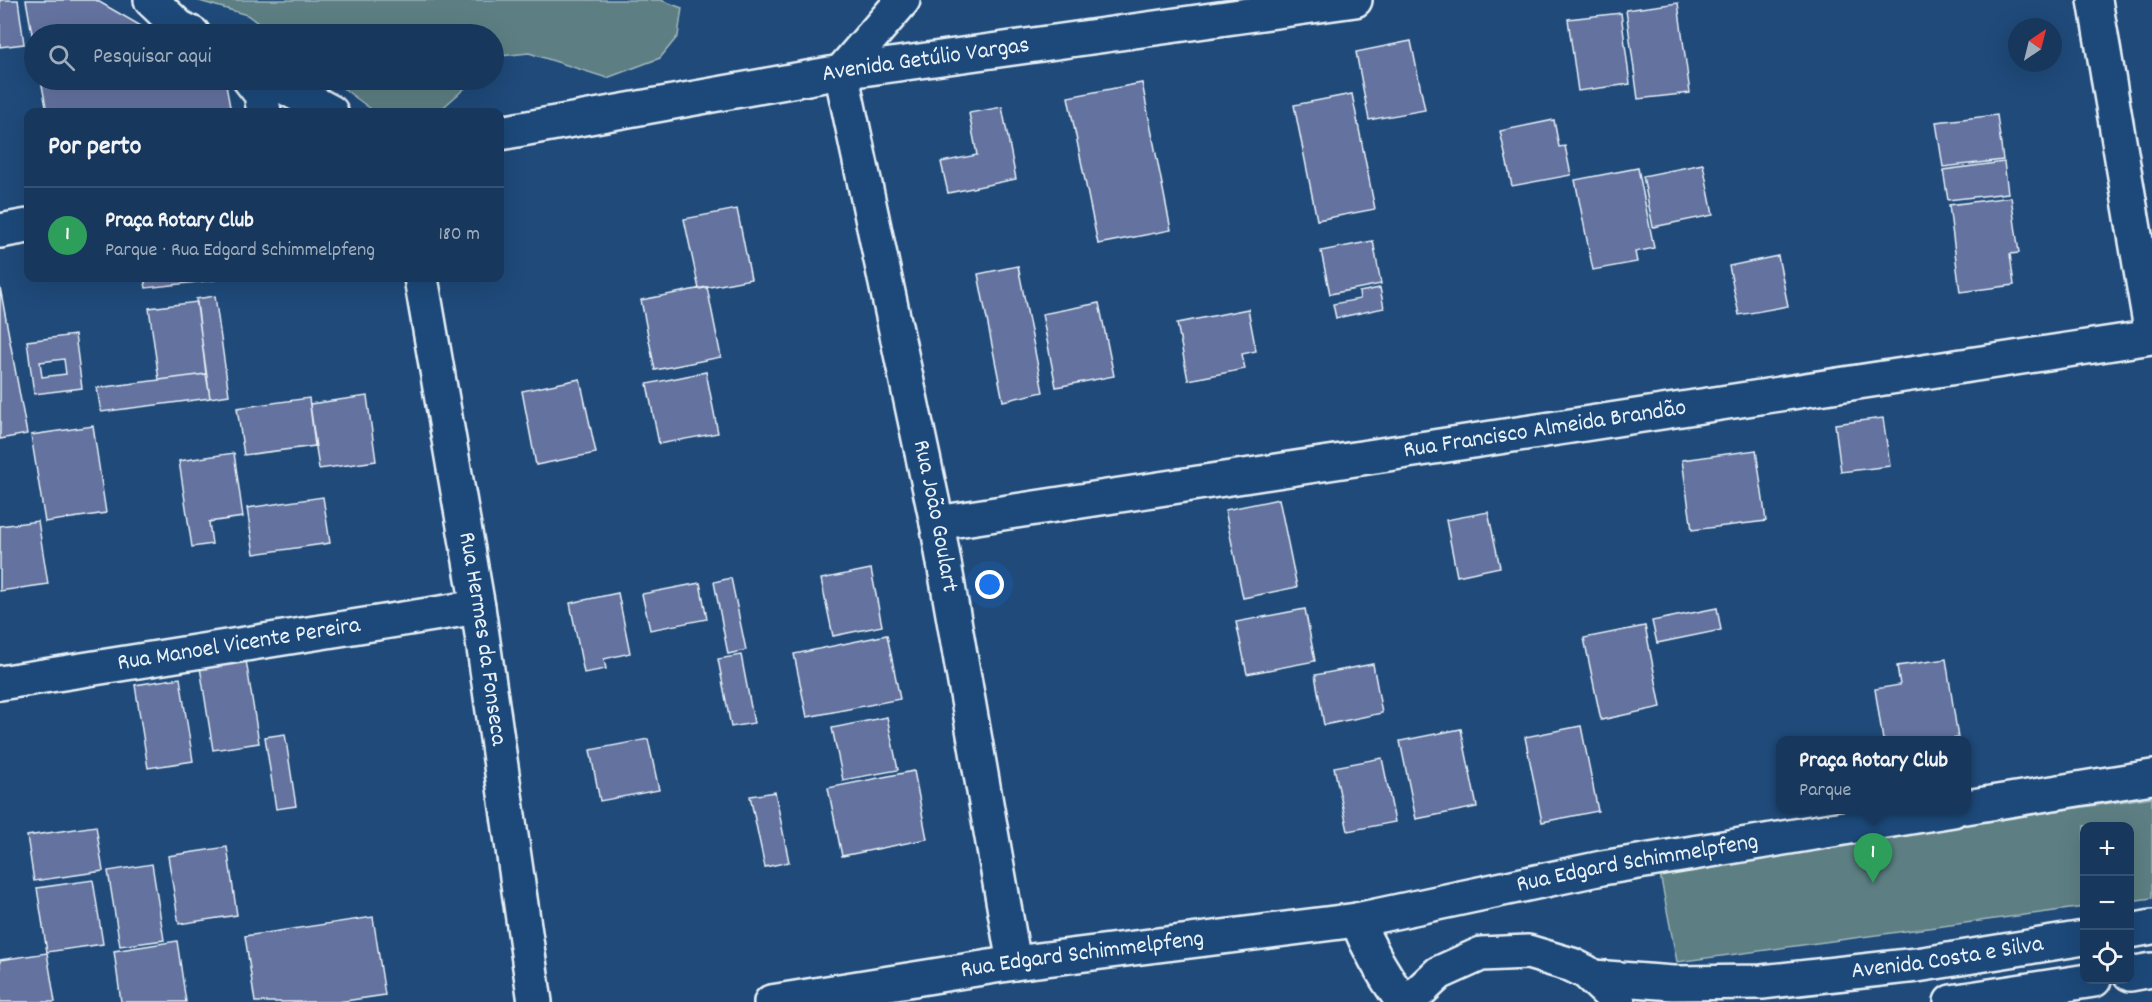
<!DOCTYPE html>
<html lang="pt">
<meta charset="utf-8">
<style>
body{margin:0;font-family:Dekko,sans-serif;background:#244365;color:#f1f3f6}
.controls{position:absolute;right:18px;bottom:18px;display:grid;overflow:hidden;border-radius:12px;box-shadow:0 6px 24px #0002}
.controls button{width:54px;height:54px;display:grid;place-items:center;padding:0;border:0;border-bottom:2px solid #365272;background:#17385c;color:#f1f3f6;font:30px sans-serif}
.compass{position:absolute;left:2008px;top:18px;width:54px;height:54px;border-radius:50%;background:#17385c;box-shadow:0 6px 24px #0002;rotate:35deg}
.you{position:absolute;left:990px;top:585px;width:21px;height:21px;margin:-15px;border:4px solid #fff;border-radius:50%;background:#1a73e8;box-shadow:0 0 0 9px #1a73e833}
.badge{display:grid;place-items:center;width:39px;height:39px;border-radius:50%;background:#ffd166;color:#fff;font-size:20px;font-weight:700}
.pin{position:absolute;translate:-50% -50px;filter:drop-shadow(0 2px 3px #0008)}
.pin::after{content:'';position:absolute;top:32px;width:21px;height:18px;background:inherit;clip-path:polygon(0 0,100% 0,50% 100%)}
.popup{position:absolute;left:1776px;top:736px;width:195px;height:78px;box-sizing:border-box;display:grid;place-content:center;border-radius:12px;background:#17385c;filter:drop-shadow(0 2px 4px #0005);font-size:20px;white-space:nowrap;color:#9eacbb}
.popup b{font-size:22px;color:#f1f3f6}
.popup::after{content:'';position:absolute;left:50%;top:100%;margin-left:-12px;border:12px solid transparent;border-top-color:#17385c}
.list{margin:0;padding:0;list-style:none}
h2{display:flex;justify-content:space-between;align-items:center;height:78px;margin:0;padding:0 24px;font-size:26px}
h2 small{font-size:20px;font-weight:400;color:#9eacbb}
.list li{display:grid;grid-template-columns:39px 1fr auto;gap:18px;align-items:center;box-sizing:border-box;height:96px;padding:0 24px;border-top:2px solid #365272}
.list b{display:block;font-size:22px;white-space:nowrap}
.list p{margin:0;font-size:20px;white-space:nowrap;color:#9eacbb}
.list em{font-size:20px;font-style:normal;color:#9eacbb}
.icon{flex:none;width:33px;height:33px;fill:none;stroke:currentColor;stroke-width:2;stroke-linecap:round;stroke-linejoin:round}
.map{position:relative;flex:none;width:2152px;height:1002px;overflow:hidden}
.search{position:absolute;background:#17385c;box-shadow:0 6px 24px #0002;left:24px;top:24px;width:480px;height:66px;display:flex;align-items:center;gap:15px;box-sizing:border-box;padding:0 21px;border-radius:33px;color:#9eacbb;font-size:22px}
.panel{position:absolute;background:#17385c;box-shadow:0 6px 24px #0002;left:24px;top:108px;width:480px;height:174px;border-radius:12px}
.map>svg:first-child{display:block}
.green{fill:#5d7f83;stroke:#a2b8be;stroke-width:1.5}
.building{fill:#64729f;stroke:#e8f1f8;stroke-width:1.5;fill-rule:evenodd}
.lines{fill:none;stroke-linecap:round;stroke-linejoin:round}
.minor-casing{stroke:#e8f1f8;stroke-width:38}
.major-casing{stroke:#e8f1f8;stroke-width:38}
.minor{stroke:#1f4a7a;stroke-width:33}
.major{stroke:#1f4a7a;stroke-width:33}
.labels{text-anchor:middle;dominant-baseline:central;stroke-width:5;stroke-linejoin:round;paint-order:stroke}
.street-label{font-size:24px;fill:#e8f1f8;stroke:#1f4a7a}
</style>
<div class="map">
<svg width="2152" height="1002" viewBox="0 0 2152 1002">
<rect width="100%" height="100%" fill="#1f4a7a"/>
<filter id="ink" filterUnits="userSpaceOnUse"><feTurbulence type="fractalNoise" baseFrequency=".0167" numOctaves="2"/><feDisplacementMap in="SourceGraphic" scale="12" xChannelSelector="R" yChannelSelector="G"/><feConvolveMatrix kernelMatrix="1 2 1 2 8 2 1 2 1" color-interpolation-filters="sRGB"/></filter>
<g filter="url(#ink)">
<!-- green -->
<path class="green" d="M 196,0 L 661,0 L 682,8 L 678,36 L 660,58 L 607,78 L 529,53 L 500,56 L 494,61 L 494,34 L 273,34 L 247,15 Z
M 332,80 L 331,80 L 474,80 L 438,112 L 375,112 Z
M 2152,797 L 2152,898 L 2130,901 L 2130,826 L 2084,826 L 2084,907 L 1677,962 L 1659,869 Z"/>
<!-- building -->
<path class="building" d="M 0,0 L 18,0 L 24,44 L 0,47 Z
M 26,0 L 96,0 L 155,34 L 34,34 L 34,45 Z
M 1678,3 L 1690,93 L 1638,99 L 1626,10 Z
M 1621,13 L 1630,84 L 1578,91 L 1568,19 Z
M 1411,41 L 1425,110 L 1369,120 L 1356,52 Z
M 41,80 L 225,80 L 231,112 L 47,112 Z
M 1142,83 L 1171,230 L 1098,244 L 1068,97 Z
M 1352,94 L 1375,209 L 1317,220 L 1294,105 Z
M 1002,107 L 1016,179 L 948,193 L 941,162 L 977,155 L 969,113 Z
M 1997,115 L 2003,160 L 1943,167 L 1936,122 Z
M 1554,120 L 1559,147 L 1565,146 L 1571,175 L 1512,186 L 1500,131 Z
M 2004,162 L 2008,193 L 1948,200 L 1943,170 Z
M 1703,164 L 1713,215 L 1653,227 L 1643,176 Z
M 1638,168 L 1654,248 L 1635,252 L 1637,262 L 1593,270 L 1575,180 Z
M 2011,197 L 2019,253 L 2010,254 L 2014,285 L 1960,292 L 1949,205 Z
M 737,209 L 751,279 L 699,289 L 684,219 Z
M 1373,241 L 1381,284 L 1330,294 L 1321,251 Z
M 1778,256 L 1788,306 L 1739,315 L 1729,266 Z
M 1018,266 L 1043,392 L 1003,401 L 978,274 Z
M 144,278 L 214,278 L 215,280 L 146,288 Z
M 0,287 L 27,434 L 0,439 Z
M 707,287 L 721,357 L 655,370 L 641,300 Z
M 1380,288 L 1384,308 L 1336,318 L 1333,304 L 1360,299 L 1359,292 Z
M 215,296 L 229,395 L 210,398 L 196,299 Z
M 197,302 L 206,374 L 159,380 L 149,308 Z
M 1099,303 L 1114,376 L 1056,387 L 1042,314 Z
M 1248,309 L 1256,351 L 1242,354 L 1245,369 L 1188,380 L 1177,323 Z
M 75,335 L 82,388 L 34,394 L 27,341 ZM 64,359 L 66,374 L 42,377 L 40,362 Z
M 706,372 L 718,433 L 659,444 L 647,384 Z
M 206,374 L 210,398 L 101,412 L 97,388 Z
M 580,379 L 596,453 L 536,465 L 522,391 Z
M 367,396 L 376,461 L 319,469 L 310,404 Z
M 309,398 L 315,446 L 244,455 L 237,408 Z
M 1883,418 L 1890,466 L 1841,472 L 1835,424 Z
M 93,426 L 106,513 L 45,522 L 31,435 Z
M 1756,450 L 1766,521 L 1692,530 L 1682,460 Z
M 234,453 L 243,517 L 209,522 L 212,544 L 192,547 L 179,461 Z
M 323,497 L 330,543 L 254,554 L 247,508 Z
M 1279,499 L 1297,587 L 1243,598 L 1225,510 Z
M 1488,512 L 1500,567 L 1457,576 L 1446,520 Z
M 38,521 L 48,584 L 0,591 L 0,526 Z
M 871,569 L 882,626 L 833,636 L 821,579 Z
M 731,578 L 746,650 L 728,654 L 714,582 Z
M 700,583 L 707,619 L 650,630 L 642,594 Z
M 618,593 L 630,653 L 604,659 L 606,669 L 584,673 L 570,603 Z
M 1717,608 L 1721,630 L 1657,643 L 1652,621 Z
M 1305,609 L 1315,661 L 1247,674 L 1236,622 Z
M 1645,626 L 1661,707 L 1601,720 L 1584,638 Z
M 887,635 L 900,699 L 807,717 L 794,654 Z
M 741,655 L 754,723 L 731,727 L 718,659 Z
M 1946,659 L 1958,738 L 1942,740 L 1883,740 L 1875,689 L 1900,685 L 1897,666 Z
M 246,660 L 259,743 L 213,750 L 200,667 Z
M 1373,664 L 1382,713 L 1324,725 L 1315,675 Z
M 180,678 L 193,761 L 148,768 L 135,685 Z
M 887,717 L 898,770 L 843,780 L 832,728 Z
M 1581,726 L 1598,811 L 1542,822 L 1525,737 Z
M 1461,729 L 1477,807 L 1416,819 L 1400,741 Z
M 285,734 L 296,806 L 276,809 L 265,737 Z
M 648,739 L 659,790 L 600,801 L 590,750 Z
M 1382,758 L 1395,822 L 1348,831 L 1334,767 Z
M 914,771 L 927,839 L 842,856 L 828,788 Z
M 775,792 L 789,862 L 765,867 L 750,796 Z
M 96,826 L 103,871 L 34,881 L 27,836 Z
M 227,847 L 237,915 L 179,924 L 168,856 Z
M 152,864 L 164,940 L 120,946 L 108,871 Z
M 93,880 L 103,944 L 47,952 L 37,888 Z
M 373,917 L 385,995 L 338,1002 L 255,1002 L 245,936 Z
M 177,941 L 186,1002 L 121,1002 L 114,951 Z
M 47,953 L 55,1002 L 0,1002 L 0,960 Z"/>
<g class="lines">
<defs>
<g id="minor">
<path d="M 151,0 L 179,27 L 193,34"/>
<path d="M 2095,0 L 2152,335"/>
<path id="s1" d="M 841,72 L 937,523 L 1014,963"/>
<path d="M 841,72 L 903,0"/>
<path d="M 250,80 L 261,94 L 264,112"/>
<path d="M 271,80 L 331,112"/>
<path id="s2" d="M 500,133 L 841,72 L 1355,0"/>
<path d="M 0,231 L 28,226"/>
<path id="s3" d="M 421,278 L 478,607 L 535,1002"/>
<path id="s4" d="M 937,523 L 2152,337"/>
<path id="s5" d="M 0,683 L 478,607"/>
<path d="M 1966,807 L 2152,777"/>
<path d="M 1357,920 C 1370,952 1383,975 1403,1002"/>
<path id="s6" d="M 771,1002 L 1014,963 L 1357,920 L 1602,868 L 1953,810"/>
</g>
<g id="major">
<path d="M 2130,931 L 2152,927"/>
<path d="M 2130,974 L 2152,970"/>
<path id="s7" d="M 1593,977 L 1673,983 L 1762,982 L 1917,965 L 2084,938"/>
<path d="M 1408,1002 L 1439,973 L 1481,954 L 1528,952 L 1572,965 L 1586,972 L 1618,1002"/>
<path d="M 1951,1002 L 2094,980"/>
</g>
</defs>
<!-- minor casing -->
<use href="#minor" class="minor-casing"/>
<!-- major casing -->
<use href="#major" class="major-casing"/>
<!-- minor -->
<use href="#minor" class="minor"/>
<!-- major -->
<use href="#major" class="major"/>
</g>
</g>
<g class="labels">
<!-- street labels -->
<g class="street-label">
<text stroke="none"><textPath href="#s2" startOffset="432">Avenida Getúlio Vargas</textPath></text>
<text stroke="none"><textPath href="#s4" startOffset="615">Rua Francisco Almeida Brandão</textPath></text>
<text stroke="none"><textPath href="#s1" startOffset="454">Rua João Goulart</textPath></text>
<text stroke="none"><textPath href="#s3" startOffset="366">Rua Hermes da Fonseca</textPath></text>
<text stroke="none"><textPath href="#s5" startOffset="242">Rua Manoel Vicente Pereira</textPath></text>
<text stroke="none"><textPath href="#s6" startOffset="878">Rua Edgard Schimmelpfeng</textPath></text>
<text stroke="none"><textPath href="#s6" startOffset="315">Rua Edgard Schimmelpfeng</textPath></text>
<text stroke="none"><textPath href="#s7" startOffset="356">Avenida Costa e Silva</textPath></text>
</g>
</g>
</svg>
<div class="controls">
<button>+</button>
<button>−</button>
<button><svg class="icon" aria-label="locate" viewBox="0 0 24 24"><circle cx="12" cy="12" r="6"/><path d="M12 2v4M12 18v4M2 12h4M18 12h4"/></svg></button>
</div>
<svg class="compass" viewBox="-18 -18 36 36"><path d="M0-13l5 13h-10z" fill="#e53935"/><path d="M0 13l5-13h-10z" fill="#9eacbb"/></svg>
<div class="you"></div>
<div class="pin badge" style="left:1873px;top:883px;background:#2e9e5b">1</div>
<div class="popup"><b>Praça Rotary Club</b>Parque</div>
<div class="search"><svg class="icon" aria-label="search" viewBox="0 0 24 24"><circle cx="10" cy="10" r="6"/><path d="M15 15l6 6"/></svg>Pesquisar aqui</div>
<section class="panel">
<h2>Por perto<small></small></h2>
<ul class="list">
<li><span class="badge" style="background:#2e9e5b">1</span><div><b>Praça Rotary Club</b><p>Parque · Rua Edgard Schimmelpfeng</p></div><em>180 m</em></li>
</ul>
</section>
</div>
